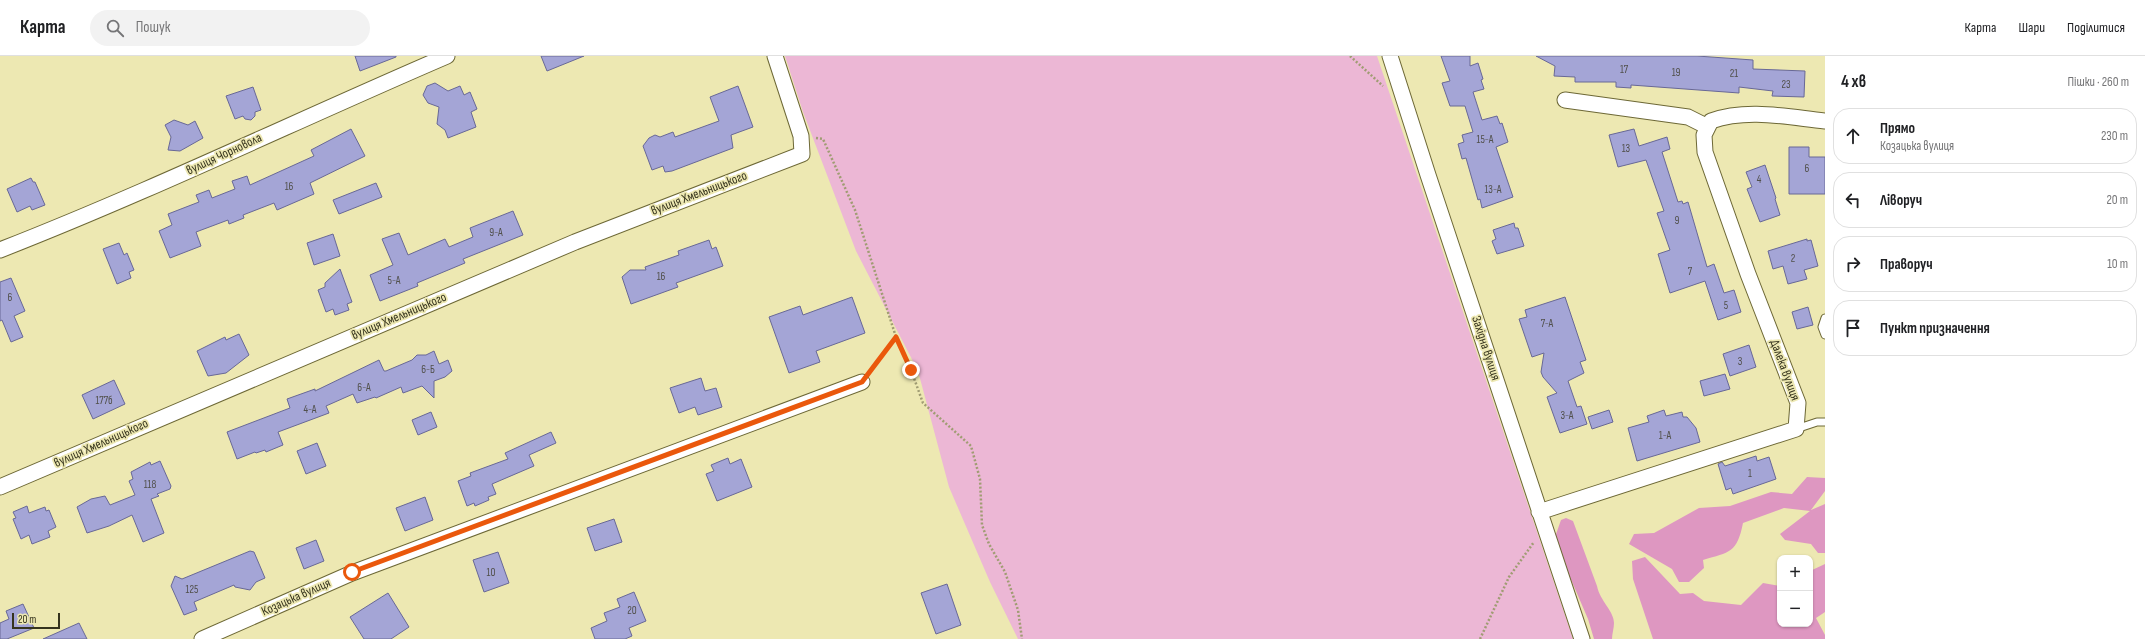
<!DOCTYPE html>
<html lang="uk">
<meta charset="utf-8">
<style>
body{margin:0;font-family:"Sofia Sans Condensed",sans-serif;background:#f2f2f2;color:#202124}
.controls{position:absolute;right:12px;bottom:12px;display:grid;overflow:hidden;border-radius:8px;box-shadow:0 1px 3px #0004}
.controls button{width:36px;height:36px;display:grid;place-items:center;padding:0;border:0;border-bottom:1px solid #e0e0e0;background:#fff;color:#202124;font:20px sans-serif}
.scale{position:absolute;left:12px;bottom:10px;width:48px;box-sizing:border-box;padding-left:4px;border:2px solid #35331d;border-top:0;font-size:11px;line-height:14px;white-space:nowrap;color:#35331d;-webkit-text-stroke:3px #ede8b2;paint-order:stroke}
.stop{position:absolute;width:12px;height:12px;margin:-9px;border:3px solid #ea580c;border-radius:50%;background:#fff}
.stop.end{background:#ea580c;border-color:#fff;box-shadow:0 1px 4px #0008}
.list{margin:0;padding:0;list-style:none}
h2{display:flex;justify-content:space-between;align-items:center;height:52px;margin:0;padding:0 16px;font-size:17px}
h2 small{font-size:13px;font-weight:400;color:#757577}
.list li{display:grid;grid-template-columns:26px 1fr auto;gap:12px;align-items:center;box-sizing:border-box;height:56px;margin:0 8px 8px;padding:0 8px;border:1px solid #e0e0e0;border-radius:16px}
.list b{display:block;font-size:15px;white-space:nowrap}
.list p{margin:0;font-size:13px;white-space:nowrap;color:#757577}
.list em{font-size:13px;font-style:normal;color:#757577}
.icon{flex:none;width:22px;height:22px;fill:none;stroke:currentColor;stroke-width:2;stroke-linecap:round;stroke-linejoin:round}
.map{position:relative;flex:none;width:1825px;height:583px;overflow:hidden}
header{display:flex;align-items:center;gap:24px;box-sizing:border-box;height:56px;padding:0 20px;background:#fff;border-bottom:1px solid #e0e0e0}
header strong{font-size:19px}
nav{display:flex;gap:22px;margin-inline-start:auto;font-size:14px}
.search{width:280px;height:36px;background:#f2f2f2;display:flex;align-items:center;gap:10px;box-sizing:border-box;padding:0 14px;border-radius:22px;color:#757577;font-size:15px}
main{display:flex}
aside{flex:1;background:#fff}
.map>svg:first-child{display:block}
.green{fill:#ecb7d5}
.forest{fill:#de97c1}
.building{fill:#a4a5d6;stroke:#686896}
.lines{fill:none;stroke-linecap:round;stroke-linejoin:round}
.service-casing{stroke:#6d6836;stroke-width:9}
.minor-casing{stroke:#6d6836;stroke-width:17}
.path{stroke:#a09c73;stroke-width:2.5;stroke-dasharray:2 2;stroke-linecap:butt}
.service{stroke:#fff;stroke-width:7}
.minor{stroke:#fff;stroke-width:15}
.route{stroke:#ea580c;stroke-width:5}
.labels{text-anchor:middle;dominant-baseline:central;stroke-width:3.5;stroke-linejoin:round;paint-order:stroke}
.number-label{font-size:11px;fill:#51504b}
.street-label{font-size:13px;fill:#35331d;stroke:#ede8b2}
</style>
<header>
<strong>Карта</strong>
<div class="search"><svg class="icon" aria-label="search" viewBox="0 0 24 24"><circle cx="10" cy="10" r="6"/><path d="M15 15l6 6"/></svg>Пошук</div>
<nav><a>Карта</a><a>Шари</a><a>Поділитися</a></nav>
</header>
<main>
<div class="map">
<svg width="1825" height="583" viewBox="0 0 1825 583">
<rect width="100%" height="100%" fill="#ede8b2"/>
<!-- green -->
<path class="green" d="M 785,0 L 1377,0 L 1573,583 L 1018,583 L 990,526 L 949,431 L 918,315 L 856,195 L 803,56 Z"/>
<!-- forest -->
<path class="forest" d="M 1807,421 L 1825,422 L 1825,435 L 1811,454 L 1825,448 L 1825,497 L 1818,497 L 1811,488 L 1785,484 L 1780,478 L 1810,455 L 1784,452 L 1743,467 C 1737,497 1730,496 1703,504 L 1704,512 L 1689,526 L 1679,526 L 1672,513 L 1629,488 L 1634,478 L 1654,477 L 1699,452 L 1730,450 L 1771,436 L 1792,438 Z
M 1566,462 L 1573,465 L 1597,530 C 1600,545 1614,555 1614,567 C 1614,572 1612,578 1612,583 L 1594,583 L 1588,563 L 1557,491 L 1555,481 L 1561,464 Z
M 1645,501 L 1680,538 L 1693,537 L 1704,545 L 1741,549 L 1763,527 L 1780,530 L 1780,568 L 1810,568 L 1810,515 L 1825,508 L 1825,556 L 1816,562 L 1825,579 L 1825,583 L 1653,583 L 1633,523 L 1632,505 Z"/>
<!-- building -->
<path class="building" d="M 355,0 L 396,0 L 396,1 L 360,15 Z
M 541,0 L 584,0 L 547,15 Z
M 1441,0 L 1470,0 L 1470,10 L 1478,7 L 1483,23 L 1481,24 L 1484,33 L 1473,36 L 1482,64 L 1497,60 L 1500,68 L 1502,67 L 1508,86 L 1496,91 L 1513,141 L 1482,152 L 1480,143 L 1478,144 L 1466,102 L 1462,103 L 1458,88 L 1464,86 L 1462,79 L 1473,76 L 1465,50 L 1450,50 L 1442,27 L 1450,25 Z
M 1536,0 L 1697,0 L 1753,4 L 1753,13 L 1805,15 L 1804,41 L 1772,40 L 1773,35 L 1739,31 L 1739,37 L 1631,29 L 1631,32 L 1616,31 L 1616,26 L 1575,26 L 1575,21 L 1554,20 L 1555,10 Z
M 435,27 L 448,35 L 460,30 L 464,39 L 470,36 L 477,53 L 471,56 L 476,71 L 448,82 L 445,74 L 437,68 L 439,51 L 428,47 L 423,39 L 427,30 Z
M 738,30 L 753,71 L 731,79 L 733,92 L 672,115 L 665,116 L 663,110 L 652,114 L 643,90 L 649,82 L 655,79 L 660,81 L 673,76 L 675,81 L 719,65 L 710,41 Z
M 253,31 L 261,54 L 255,56 L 255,60 L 251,64 L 245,63 L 243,60 L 235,63 L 226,40 Z
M 174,64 L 188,69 L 195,65 L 203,82 L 180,95 L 168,94 L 171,81 L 165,69 Z
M 351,73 L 365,100 L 310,127 L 314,138 L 277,154 L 274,147 L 243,159 L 244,162 L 229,168 L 228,164 L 196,176 L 201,190 L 170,202 L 159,175 L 172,169 L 168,158 L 199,146 L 196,139 L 209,134 L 212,142 L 235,133 L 232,125 L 247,120 L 250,129 L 314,100 L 311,94 Z
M 1634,73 L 1639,90 L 1667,81 L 1670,93 L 1662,96 L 1678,146 L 1682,145 L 1683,148 L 1688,146 L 1707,211 L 1714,208 L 1724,237 L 1734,234 L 1741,256 L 1718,264 L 1705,225 L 1670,237 L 1658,198 L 1670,194 L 1657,157 L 1664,155 L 1646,104 L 1618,111 L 1609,79 Z
M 1789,91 L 1809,91 L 1809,101 L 1825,101 L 1825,138 L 1789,138 Z
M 1765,109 L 1776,142 L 1775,143 L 1780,159 L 1760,166 L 1747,133 L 1752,131 L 1746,116 Z
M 31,122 L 33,126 L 35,126 L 45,149 L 32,154 L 30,150 L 17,156 L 7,133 Z
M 376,127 L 382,141 L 339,158 L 333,144 Z
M 513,155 L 523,179 L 463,203 L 465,207 L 417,227 L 418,230 L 380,245 L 370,219 L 393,209 L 382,183 L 399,177 L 408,199 L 445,183 L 449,191 L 473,181 L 470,172 Z
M 1514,167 L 1515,172 L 1518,172 L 1524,190 L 1497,198 L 1492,185 L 1496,183 L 1493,174 Z
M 333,178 L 340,200 L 314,209 L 307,187 Z
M 1807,183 L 1807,185 L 1811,184 L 1818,210 L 1804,214 L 1807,223 L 1788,228 L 1783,210 L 1773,213 L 1768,195 Z
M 709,184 L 712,193 L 716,191 L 723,210 L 676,227 L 678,231 L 631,248 L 622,221 L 630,214 L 646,214 L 645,211 L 679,199 L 678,195 Z
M 119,187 L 124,199 L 127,197 L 134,214 L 129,216 L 131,222 L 117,228 L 103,193 Z
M 340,213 L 352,246 L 347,248 L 349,254 L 335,259 L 333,253 L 326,256 L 318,234 L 325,231 L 325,227 Z
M 11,222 L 25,255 L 14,260 L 23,281 L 11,286 L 2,264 L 0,265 L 0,226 Z
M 852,241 L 865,277 L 816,295 L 820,306 L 789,317 L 769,261 L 800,250 L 803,259 Z
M 1565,241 L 1586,304 L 1580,306 L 1584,317 L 1568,325 L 1577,351 L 1581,350 L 1587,368 L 1560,377 L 1547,341 L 1557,337 L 1543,321 L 1541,316 L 1544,297 L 1532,301 L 1519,263 L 1527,261 L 1525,254 Z
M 1808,251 L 1813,269 L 1797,273 L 1792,256 Z
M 239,278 L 249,299 L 226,317 L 208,320 L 197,295 L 225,281 L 226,284 Z
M 1749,289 L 1756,311 L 1730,320 L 1723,298 Z
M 434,295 L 439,308 L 448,304 L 452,315 L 445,321 L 434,325 L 434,342 L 422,330 L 403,337 L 401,331 L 376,342 L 375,341 L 357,347 L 353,338 L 326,350 L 329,357 L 278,376 L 283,389 L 266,396 L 265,394 L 256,397 L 255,396 L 237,403 L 227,376 L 290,352 L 287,343 L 315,333 L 315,335 L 379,304 L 384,315 L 386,315 L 412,304 L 417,299 L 426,299 Z
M 1725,318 L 1730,333 L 1704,340 L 1700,325 Z
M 701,322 L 705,335 L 716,332 L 722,351 L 698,359 L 695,351 L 679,357 L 670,332 Z
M 114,324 L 125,348 L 93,363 L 82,339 Z
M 1609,354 L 1613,366 L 1592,373 L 1588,361 Z
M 1664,354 L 1666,360 L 1682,356 L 1683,361 L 1687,361 L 1696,372 L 1700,386 L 1637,405 L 1628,372 L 1649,366 L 1647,360 Z
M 431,356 L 437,371 L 418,379 L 412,364 Z
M 551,376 L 556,387 L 529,399 L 534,410 L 492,428 L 496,438 L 488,441 L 489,444 L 475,450 L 474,447 L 467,450 L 458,425 L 471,420 L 470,417 L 508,403 L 505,397 Z
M 317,387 L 326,410 L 306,418 L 297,395 Z
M 1756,400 L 1757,405 L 1769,401 L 1776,423 L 1733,438 L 1731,432 L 1726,434 L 1718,408 L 1722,406 L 1725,410 Z
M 728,402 L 730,408 L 741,403 L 752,431 L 717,445 L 706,418 L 714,415 L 711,409 Z
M 160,405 L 171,430 L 170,433 L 157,438 L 159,440 L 151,443 L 164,477 L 143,486 L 132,459 L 109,470 L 87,477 L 77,451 L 91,443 L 105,440 L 110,449 L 135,439 L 129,425 L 133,423 L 131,416 L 150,406 L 151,409 Z
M 425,441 L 433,464 L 405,475 L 396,452 Z
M 27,450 L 29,457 L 45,451 L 46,455 L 49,454 L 56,471 L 48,475 L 50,481 L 32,488 L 29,479 L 21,483 L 13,463 L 16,462 L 13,456 Z
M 614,463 L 622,486 L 595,495 L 587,472 Z
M 316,484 L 324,505 L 304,513 L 296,492 Z
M 250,495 L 254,496 L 265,522 L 256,526 L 250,534 L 235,531 L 234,529 L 194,546 L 197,554 L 184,559 L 171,530 L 175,520 L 182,523 Z
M 498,496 L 509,527 L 484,536 L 473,504 Z
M 947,528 L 961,569 L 936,578 L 921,537 Z
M 634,536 L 646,565 L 629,572 L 632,580 L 625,583 L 595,583 L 591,572 L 607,565 L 604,557 L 620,551 L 617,543 Z
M 388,537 L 409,571 L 391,583 L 364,583 L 350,561 Z
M 23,548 L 34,572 L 7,583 L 0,583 L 0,567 L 9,563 L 6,555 Z
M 79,567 L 87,583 L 43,583 Z"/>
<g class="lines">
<defs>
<path id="service" d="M 1825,262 L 1822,271 L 1825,279
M 1796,373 L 1817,366 L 1825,366"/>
<path id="minor" d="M 1390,0 L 1428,119 L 1582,583
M 1565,44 L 1688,61 L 1708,71
M 0,194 C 151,135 298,64 447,0
M 0,431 L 575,186 L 802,98 L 801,80 L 775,0
M 1539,456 L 1796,373 L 1798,347 L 1748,218 L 1705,96 L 1704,79 L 1711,65 C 1747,52 1787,61 1825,65
M 202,583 L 352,517 L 862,326"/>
</defs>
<!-- service casing -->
<use href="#service" class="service-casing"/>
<!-- minor casing -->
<use href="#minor" class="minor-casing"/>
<!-- path -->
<path class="path" d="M 1350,0 L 1383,30
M 816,82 L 823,83 L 855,154 L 896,281 L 911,314 L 923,347 L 971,390 L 980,423 L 982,469 L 989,488 L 1005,516 L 1018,554 L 1022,583
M 871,314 L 896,282
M 1480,583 L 1509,521 L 1534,486"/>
<!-- service -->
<use href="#service" class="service"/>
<!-- minor -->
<use href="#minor" class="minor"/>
</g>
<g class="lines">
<!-- route -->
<path class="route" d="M 352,516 L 862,326 L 896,281 L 911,314"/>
</g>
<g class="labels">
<!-- number labels -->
<g class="number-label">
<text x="1624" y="13">17</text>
<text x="1676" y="16">19</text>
<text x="1734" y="17">21</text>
<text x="1786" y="28">23</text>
<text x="1485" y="83">15-А</text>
<text x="1626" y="92">13</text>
<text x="1807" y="112">6</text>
<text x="1759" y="123">4</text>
<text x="289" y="130">16</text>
<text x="1493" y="133">13-А</text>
<text x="1677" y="164">9</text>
<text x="496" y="176">9-А</text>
<text x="1793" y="202">2</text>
<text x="1690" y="215">7</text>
<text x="661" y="220">16</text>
<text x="394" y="224">5-А</text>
<text x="10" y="241">6</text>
<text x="1726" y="249">5</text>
<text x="1547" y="267">7-А</text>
<text x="1740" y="305">3</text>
<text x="428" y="313">6-Б</text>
<text x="364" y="331">6-А</text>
<text x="104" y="344">177б</text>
<text x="310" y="353">4-А</text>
<text x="1567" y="359">3-А</text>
<text x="1665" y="379">1-А</text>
<text x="1750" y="417">1</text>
<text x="150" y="428">118</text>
<text x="491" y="516">10</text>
<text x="192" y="533">125</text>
<text x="632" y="554">20</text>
</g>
<!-- street labels -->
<g class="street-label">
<text transform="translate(224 98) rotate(-25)">вулиця Чорновола</text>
<text transform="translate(699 137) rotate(-21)">вулиця Хмельницького</text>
<text transform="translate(399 260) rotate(-23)">вулиця Хмельницького</text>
<text transform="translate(1486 292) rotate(72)">Західна вулиця</text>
<text transform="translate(1785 314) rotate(70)">Далека вулиця</text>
<text transform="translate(101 387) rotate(-24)">вулиця Хмельницького</text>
<text transform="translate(296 541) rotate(-24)">Козацька вулиця</text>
</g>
</g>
</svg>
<div class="controls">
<button>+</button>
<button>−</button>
</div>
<div class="scale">20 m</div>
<div class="stop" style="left:352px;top:516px"></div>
<div class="stop end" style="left:911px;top:314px"></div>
</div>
<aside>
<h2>4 хв<small>Пішки · 260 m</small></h2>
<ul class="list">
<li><svg class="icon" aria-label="ahead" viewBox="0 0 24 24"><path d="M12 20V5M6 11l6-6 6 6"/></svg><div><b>Прямо</b><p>Козацька вулиця</p></div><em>230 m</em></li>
<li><svg class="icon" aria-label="left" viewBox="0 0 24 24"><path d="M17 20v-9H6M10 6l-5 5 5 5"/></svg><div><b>Ліворуч</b></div><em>20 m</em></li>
<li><svg class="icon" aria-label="right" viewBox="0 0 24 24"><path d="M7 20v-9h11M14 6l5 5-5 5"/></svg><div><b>Праворуч</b></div><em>10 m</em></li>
<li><svg class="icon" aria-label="arrive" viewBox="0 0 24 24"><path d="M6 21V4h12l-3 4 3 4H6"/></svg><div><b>Пункт призначення</b></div></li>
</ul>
</aside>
</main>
